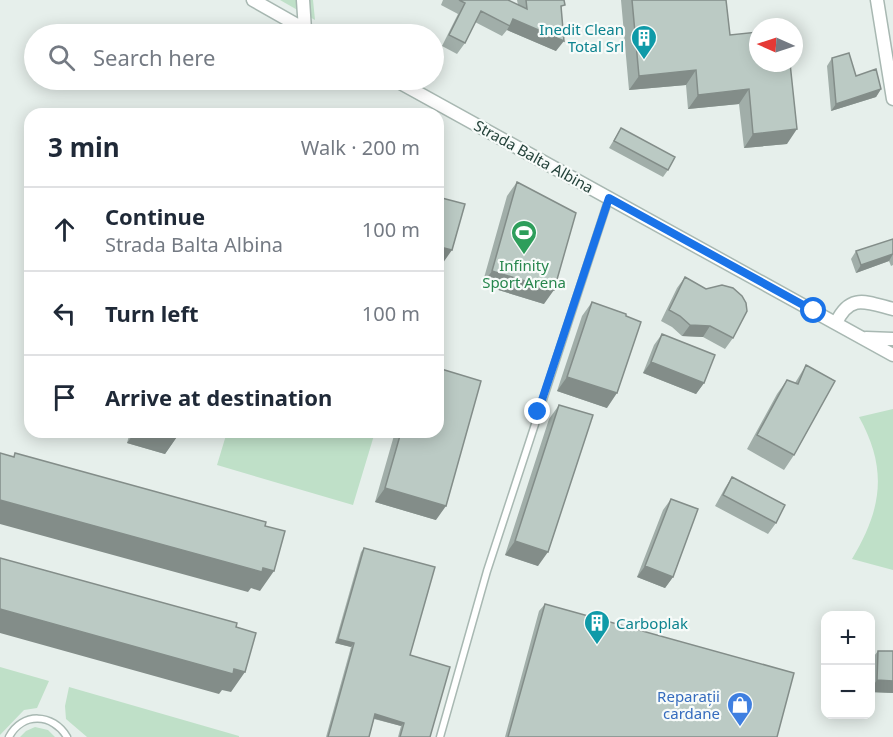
<!DOCTYPE html>
<meta charset="utf-8">
<style>
body{margin:0;font-family:"Noto Sans",sans-serif;background:#f6f6f7;color:#1f2937}
.controls{position:absolute;right:18px;bottom:18px;display:grid;overflow:hidden;border-radius:12px;box-shadow:0 3px 15px #0003}
.controls button{width:54px;height:54px;display:grid;place-items:center;padding:0;border:0;border-bottom:2px solid #e0e1e3;background:#fff;color:#1f2937;font:30px sans-serif}
.compass{position:absolute;left:749px;top:18px;width:54px;height:54px;border-radius:50%;background:#fff;box-shadow:0 3px 15px #0003;rotate:273deg}
.stop{position:absolute;width:18px;height:18px;margin:-14px;border:4px solid #1a73e8;border-radius:50%;background:#fff}
.stop.end{background:#1a73e8;border-color:#fff;box-shadow:0 2px 6px #0008}
.list{margin:0;padding:0;list-style:none}
h2{display:flex;justify-content:space-between;align-items:center;height:78px;margin:0;padding:0 24px;font-size:26px}
h2 small{font-size:20px;font-weight:400;color:#747a83}
.list li{display:grid;grid-template-columns:39px 1fr auto;gap:18px;align-items:center;box-sizing:border-box;height:84px;padding:0 24px;border-top:2px solid #e0e1e3}
.list b{display:block;font-size:22px;white-space:nowrap}
.list p{margin:0;font-size:20px;white-space:nowrap;color:#747a83}
.list em{font-size:20px;font-style:normal;color:#747a83}
.icon{flex:none;width:33px;height:33px;fill:none;stroke:currentColor;stroke-width:2;stroke-linecap:round;stroke-linejoin:round}
.map{position:relative;flex:none;width:893px;height:737px;overflow:hidden}
.search{position:absolute;background:#fff;box-shadow:0 3px 15px #0003;left:24px;top:24px;width:420px;height:66px;display:flex;align-items:center;gap:15px;box-sizing:border-box;padding:0 21px;border-radius:33px;color:#747a83;font-size:22px}
.panel{position:absolute;background:#fff;box-shadow:0 3px 15px #0003;left:24px;top:108px;width:420px;height:330px;border-radius:18px}
.map>svg:first-child{display:block}
.green{fill:#bfe0c8}
.lines{fill:none;stroke-linecap:round;stroke-linejoin:round}
.service-casing{stroke:#a8b8b2;stroke-width:9}
.minor-casing{stroke:#a8b8b2;stroke-width:15}
.service{stroke:#fff;stroke-width:6}
.minor{stroke:#fff;stroke-width:12}
.wall{fill:#a1aea9}
.shaded-wall{fill:#838d89}
.building{fill:#bbcac4;stroke:#838d89;stroke-width:1.5}
.route{stroke:#1a73e8;stroke-width:8}
.labels{text-anchor:middle;dominant-baseline:central;stroke-width:4.5;stroke-linejoin:round;paint-order:stroke}
.culture-label{font-size:15px;fill:#0d838f;stroke:#f7fbf9;text-anchor:end}
.street-label{font-size:15px;fill:#24423a;stroke:#f7fbf9}
.leisure-label{font-size:15px;fill:#27864d;stroke:#f7fbf9}
.shop-label{font-size:15px;fill:#366cbe;stroke:#f7fbf9;text-anchor:end}
</style>
<div class="map">
<svg width="893" height="737" viewBox="0 0 893 737">
<rect width="100%" height="100%" fill="#e6efeb"/>
<!-- green -->
<path class="green" d="M 280,0 L 313,0 L 315,20 Z
M 893,409 L 893,570 L 852,559 C 882,509 888,469 859,417 Z
M 227,432 L 375,432 L 353,505 L 217,465 Z
M 0,667 L 49,681 L 37,708 L 24,710 L 0,735 Z
M 69,687 L 239,736 L 239,737 L 87,737 L 66,719 L 65,706 Z
M 35,727 L 48,730 L 55,737 L 20,737 L 26,731 Z"/>
<g class="lines">
<defs>
<path id="service" d="M 9,737 C 22,712 53,713 67,737
M 440,737 L 487,571 L 609,198"/>
<path id="minor" d="M 253,0 L 313,34
M 303,0 L 305,30
M 877,0 L 893,99
M 395,80 L 893,355
M 836,323 C 850,293 866,302 893,309
M 866,338 L 893,339"/>
</defs>
<!-- service casing -->
<use href="#service" class="service-casing"/>
<!-- minor casing -->
<use href="#minor" class="minor-casing"/>
<!-- service -->
<use href="#service" class="service"/>
<!-- minor -->
<use href="#minor" class="minor"/>
</g>
<!-- wall -->
<path class="wall" d="M 443,0 L 508,0 L 518,5 L 517,0 L 564,0 L 561,10 L 556,51 L 507,30 L 502,36 L 475,22 L 465,43 L 457,54 L 442,46 L 458,14 L 441,5 Z
M 621,0 L 726,0 L 730,35 L 787,144 L 744,148 L 739,104 L 688,109 L 686,85 L 629,90 Z
M 832,58 L 856,76 L 881,89 L 876,97 L 831,111 L 827,66 Z
M 621,128 L 668,170 L 663,177 L 609,148 Z
M 517,182 L 544,304 L 482,285 L 507,196 Z
M 893,239 L 893,265 L 891,266 L 889,261 L 856,273 L 851,259 L 856,251 Z
M 685,277 L 706,289 L 733,338 L 725,349 L 703,337 L 682,336 L 672,327 L 661,321 L 677,288 Z
M 592,302 L 607,408 L 557,391 L 582,316 Z
M 662,334 L 704,383 L 696,394 L 643,373 L 654,345 Z
M 806,365 L 794,455 L 784,470 L 747,449 L 777,394 L 787,380 L 795,383 Z
M 559,405 L 538,566 L 505,555 L 549,419 Z
M 130,432 L 180,432 L 165,454 L 127,443 Z
M 395,432 L 438,432 L 436,520 L 375,502 Z
M 732,477 L 776,523 L 768,534 L 715,506 L 725,488 Z
M 671,499 L 673,577 L 665,588 L 637,577 L 663,510 Z
M 364,548 L 410,655 L 430,737 L 398,737 L 401,726 L 374,719 L 369,737 L 326,737 L 351,647 L 335,643 L 361,552 Z
M 545,604 L 777,737 L 505,737 L 539,611 Z
M 878,651 L 893,651 L 893,693 L 870,692 L 870,661 Z"/>
<!-- shaded-wall -->
<path class="shaded-wall" d="M 513,19 L 564,41 L 556,51 L 507,30 Z
M 696,70 L 686,85 L 629,90 L 639,76 Z
M 749,89 L 739,104 L 688,109 L 698,95 Z
M 881,89 L 876,97 L 831,111 L 836,104 Z
M 797,129 L 787,144 L 744,148 L 753,134 Z
M 440,247 L 452,250 L 438,270 L 438,249 Z
M 893,254 L 889,261 L 856,273 L 861,265 Z
M 492,271 L 554,290 L 544,304 L 482,285 Z
M 690,325 L 710,326 L 703,337 L 682,336 Z
M 651,362 L 704,383 L 696,394 L 643,373 Z
M 567,377 L 617,393 L 607,408 L 557,391 Z
M 135,432 L 173,432 L 179,434 L 165,454 L 127,443 Z
M 385,488 L 446,506 L 436,520 L 375,502 Z
M 0,500 L 263,568 L 274,571 L 260,591 L 251,588 L 248,592 L 0,524 Z
M 515,541 L 548,552 L 538,566 L 505,555 Z
M 645,566 L 673,577 L 665,588 L 637,577 Z
M 0,609 L 234,669 L 245,672 L 231,692 L 222,690 L 219,694 L 0,633 Z
M 338,639 L 354,643 L 351,647 L 335,643 Z
M 877,680 L 893,681 L 893,693 L 870,692 L 870,690 Z
M 375,714 L 404,723 L 401,726 L 372,718 Z"/>
<!-- building -->
<path class="building" d="M 459,0 L 508,0 L 527,9 L 526,0 L 564,0 L 565,5 L 561,6 L 564,41 L 513,19 L 510,26 L 481,11 L 465,43 L 449,35 L 465,3 Z
M 632,0 L 726,0 L 730,35 L 758,32 L 758,63 L 790,63 L 797,129 L 753,134 L 749,89 L 698,95 L 696,70 L 639,76 Z
M 849,53 L 856,76 L 876,69 L 881,89 L 836,104 L 832,58 Z
M 621,128 L 675,157 L 668,170 L 614,141 Z
M 517,182 L 576,213 L 554,290 L 492,271 Z
M 438,197 L 465,204 L 452,250 L 440,247 L 441,241 L 438,240 Z
M 893,239 L 893,254 L 861,265 L 856,251 Z
M 685,277 L 706,289 L 722,285 L 733,288 L 742,296 L 746,303 L 747,311 L 733,338 L 710,326 L 690,325 L 680,316 L 669,310 Z
M 592,302 L 626,314 L 626,316 L 641,322 L 617,393 L 567,377 Z
M 662,334 L 715,355 L 704,383 L 651,362 Z
M 806,365 L 835,381 L 794,455 L 757,435 L 787,380 L 798,384 Z
M 438,368 L 481,381 L 446,506 L 385,488 L 401,432 L 438,432 Z
M 559,405 L 593,415 L 548,552 L 515,541 Z
M 0,453 L 14,457 L 15,453 L 266,522 L 265,526 L 285,531 L 274,571 L 263,568 L 262,572 L 0,500 Z
M 732,477 L 785,505 L 776,523 L 723,495 Z
M 671,499 L 698,509 L 673,577 L 645,566 Z
M 364,548 L 435,567 L 410,655 L 450,667 L 430,737 L 400,737 L 404,723 L 375,714 L 369,737 L 328,737 L 354,643 L 338,639 Z
M 0,558 L 237,623 L 236,627 L 256,633 L 245,672 L 234,669 L 233,674 L 0,609 Z
M 545,604 L 794,673 L 777,737 L 508,737 Z
M 878,651 L 893,651 L 893,681 L 877,680 Z"/>
<g class="lines">
<!-- route -->
<path class="route" d="M 538,412 L 609,198 L 814,311"/>
</g>
<!-- icons -->
<defs>
<symbol id="building-pin" viewBox="-11 -11 22 30"><path d="M0 17L-7.5 6A9.5 9.5 0 1 1 7.5 6Z" fill="#0f9aa8" stroke="#f7fbf9"/><path d="M-4-6H4V6H1V3H-1V6H-4ZM-2.5-4.3h1.7v1.8h-1.7ZM.8-4.3h1.7v1.8H.8ZM-2.5-1h1.7V.8h-1.7ZM.8-1h1.7V.8H.8Z" fill="#fff"/></symbol>
<symbol id="stadium-pin" viewBox="-11 -11 22 30"><path d="M0 17L-7.5 6A9.5 9.5 0 1 1 7.5 6Z" fill="#2e9e5b" stroke="#f7fbf9"/><path d="M0-5a6.5 5 0 1 0 0 10a6.5 5 0 1 0 0-10ZM-3.5-1.8h7v3.6h-7Z" fill="#fff"/></symbol>
<symbol id="shop-pin" viewBox="-11 -11 22 30"><path d="M0 17L-7.5 6A9.5 9.5 0 1 1 7.5 6Z" fill="#3f7fe0" stroke="#f7fbf9"/><path d="M-5-2.5h2.3a2.7 3.5 0 0 1 5.4 0H5L5.5 6h-11ZM-1.5-2.5h3a1.5 2.3 0 0 0-3 0Z" fill="#fff"/></symbol>
</defs>
<g fill-rule="evenodd">
<use href="#building-pin" x="629" y="23" width="30" height="40"/>
<use href="#stadium-pin" x="509" y="218" width="30" height="40"/>
<use href="#building-pin" x="582" y="608" width="30" height="40"/>
<use href="#shop-pin" x="725" y="690" width="30" height="40"/>
</g>
<g class="labels">
<!-- culture labels -->
<g class="culture-label">
<text x="624" y="29">Inedit Clean<tspan x="624" dy="17">Total Srl</tspan></text>
<text x="616" y="623" text-anchor="start">Carboplak</text>
</g>
<!-- street labels -->
<g class="street-label">
<text transform="translate(534 156) rotate(29)">Strada Balta Albina</text>
</g>
<!-- leisure labels -->
<g class="leisure-label">
<text x="524" y="265">Infinity<tspan x="524" dy="17">Sport Arena</tspan></text>
</g>
<!-- shop labels -->
<g class="shop-label">
<text x="720" y="696">Reparații<tspan x="720" dy="17">cardane</tspan></text>
</g>
</g>
</svg>
<div class="controls">
<button>+</button>
<button>−</button>
</div>
<svg class="compass" viewBox="-18 -18 36 36"><path d="M0-13l5 13h-10z" fill="#e53935"/><path d="M0 13l5-13h-10z" fill="#747a83"/></svg>
<div class="stop" style="left:814px;top:311px"></div>
<div class="stop end" style="left:538px;top:412px"></div>
<div class="search"><svg class="icon" aria-label="search" viewBox="0 0 24 24"><circle cx="10" cy="10" r="6"/><path d="M15 15l6 6"/></svg>Search here</div>
<section class="panel">
<h2>3 min<small>Walk · 200 m</small></h2>
<ul class="list">
<li><svg class="icon" aria-label="ahead" viewBox="0 0 24 24"><path d="M12 20V5M6 11l6-6 6 6"/></svg><div><b>Continue</b><p>Strada Balta Albina</p></div><em>100 m</em></li>
<li><svg class="icon" aria-label="left" viewBox="0 0 24 24"><path d="M17 20v-9H6M10 6l-5 5 5 5"/></svg><div><b>Turn left</b></div><em>100 m</em></li>
<li><svg class="icon" aria-label="arrive" viewBox="0 0 24 24"><path d="M6 21V4h12l-3 4 3 4H6"/></svg><div><b>Arrive at destination</b></div></li>
</ul>
</section>
</div>
